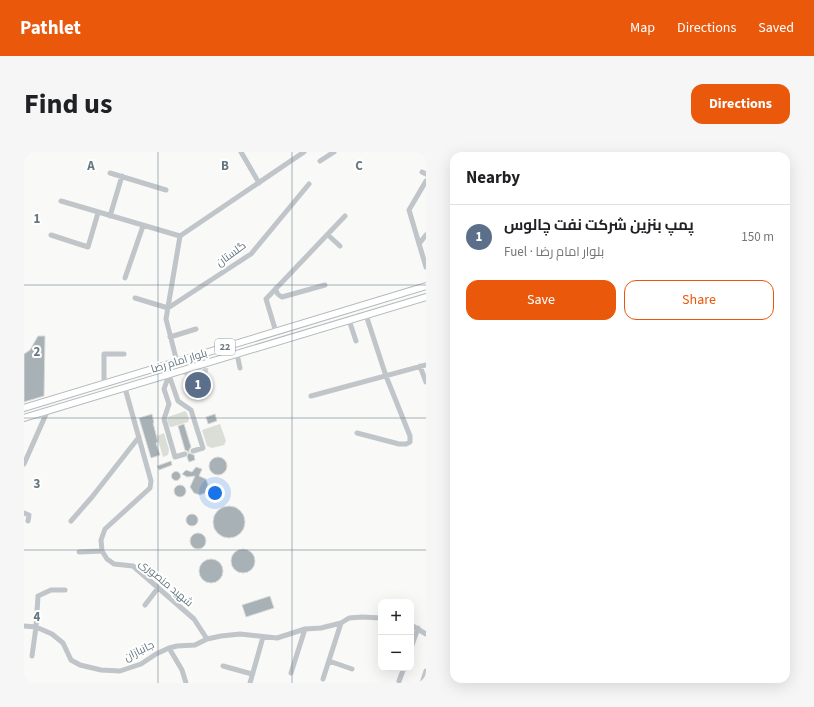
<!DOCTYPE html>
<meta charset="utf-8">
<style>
body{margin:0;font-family:"Source Sans 3",Cairo,sans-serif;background:#f6f6f6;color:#202124}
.controls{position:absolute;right:12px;bottom:12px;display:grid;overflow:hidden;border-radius:8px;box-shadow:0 4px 16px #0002}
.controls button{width:36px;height:36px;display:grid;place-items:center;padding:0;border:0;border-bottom:1px solid #e0e0e0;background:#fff;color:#202124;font:20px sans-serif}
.you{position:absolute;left:191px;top:341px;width:14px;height:14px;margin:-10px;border:3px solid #fff;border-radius:50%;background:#1a73e8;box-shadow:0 0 0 6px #1a73e833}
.badge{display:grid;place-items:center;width:26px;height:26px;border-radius:50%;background:#ea580c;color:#fff;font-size:13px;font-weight:700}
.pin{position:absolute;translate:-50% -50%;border:2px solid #fff;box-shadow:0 1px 4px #0006}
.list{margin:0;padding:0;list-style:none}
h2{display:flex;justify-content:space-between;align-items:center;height:52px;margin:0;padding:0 16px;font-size:17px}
h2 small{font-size:13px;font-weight:400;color:#757577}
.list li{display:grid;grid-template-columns:26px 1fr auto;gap:12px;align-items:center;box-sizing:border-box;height:64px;padding:0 16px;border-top:1px solid #e0e0e0}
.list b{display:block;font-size:15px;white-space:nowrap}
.list p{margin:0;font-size:13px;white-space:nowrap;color:#757577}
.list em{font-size:13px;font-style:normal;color:#757577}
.actions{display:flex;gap:8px;padding:12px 16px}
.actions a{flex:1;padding:9px 0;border:1px solid #ea580c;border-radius:12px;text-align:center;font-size:14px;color:#ea580c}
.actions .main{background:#ea580c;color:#fff}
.map{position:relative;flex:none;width:402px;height:531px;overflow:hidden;border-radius:12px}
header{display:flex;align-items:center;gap:24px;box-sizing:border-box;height:56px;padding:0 20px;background:#ea580c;color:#fff}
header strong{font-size:19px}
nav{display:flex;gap:22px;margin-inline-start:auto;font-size:14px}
.intro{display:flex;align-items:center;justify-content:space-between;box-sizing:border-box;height:96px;padding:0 24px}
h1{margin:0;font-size:28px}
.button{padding:10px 18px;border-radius:12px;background:#ea580c;color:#fff;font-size:14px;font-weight:700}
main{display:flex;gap:24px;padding:0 24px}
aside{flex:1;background:#fff;border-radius:12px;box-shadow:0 4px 16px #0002}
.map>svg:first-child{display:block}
.green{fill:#daded6}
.building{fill:#a7b1b6;stroke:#dbdbd9}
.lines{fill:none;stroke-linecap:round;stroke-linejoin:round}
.minor-tunnel{stroke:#d4d8da;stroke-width:5;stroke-dasharray:5 2.5;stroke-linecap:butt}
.major-casing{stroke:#b4babd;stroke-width:8}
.minor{stroke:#c0c5c9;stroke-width:5}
.major{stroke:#fff;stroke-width:6}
.grid{fill:none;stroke:#657781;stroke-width:1;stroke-opacity:0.55}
.labels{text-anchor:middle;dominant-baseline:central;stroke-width:4;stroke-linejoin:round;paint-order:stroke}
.shield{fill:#fff;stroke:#93a0a7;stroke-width:1}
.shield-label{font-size:10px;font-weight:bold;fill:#657781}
.street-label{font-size:11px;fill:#657781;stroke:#fff}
.grid-label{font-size:13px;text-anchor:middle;font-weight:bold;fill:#657781;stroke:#fff;stroke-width:4;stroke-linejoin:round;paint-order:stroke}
</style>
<header>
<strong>Pathlet</strong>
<nav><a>Map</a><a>Directions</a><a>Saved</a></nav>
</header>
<div class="intro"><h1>Find us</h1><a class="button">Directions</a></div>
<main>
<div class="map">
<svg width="402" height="531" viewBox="0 0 402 531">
<rect width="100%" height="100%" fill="#f9f9f7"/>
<!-- green -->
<path class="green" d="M 161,259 L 163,261 L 165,267 L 164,270 L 147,275 L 145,274 L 143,267 L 144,265 Z
M 196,272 L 202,289 L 200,293 L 188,296 L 183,294 L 178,278 Z
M 140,281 L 145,298 L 144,303 L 139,305 L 133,284 Z"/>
<!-- building -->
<path class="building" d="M 14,184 L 21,184 L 20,244 L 0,250 L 0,202 L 6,198 Z
M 177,223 L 182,239 L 175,241 L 170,225 Z
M 128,262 L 130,271 L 129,271 L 134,290 L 132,291 L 136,303 L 127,306 L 115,266 Z
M 191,262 L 193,269 L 184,272 L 182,265 Z
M 160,272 L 167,295 L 165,298 L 165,301 L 170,303 L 171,308 L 165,310 L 163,305 L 165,300 L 161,298 L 154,274 Z
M185 314a9 9 0 1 1 18 0a9 9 0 1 1-18 0Z
M 147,309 L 148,313 L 135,318 L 133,314 Z
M 172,315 L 178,317 L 175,324 L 182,327 L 184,333 L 181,341 L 176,343 L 170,341 L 166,335 L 171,324 L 163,325 L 158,322 L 162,318 L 168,320 Z
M147.5 324a4.5 4.5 0 1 1 9 0a4.5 4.5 0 1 1-9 0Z
M150 339a6 6 0 1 1 12 0a6 6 0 1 1-12 0Z
M189 370a16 16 0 1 1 32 0a16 16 0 1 1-32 0Z
M162 368a6 6 0 1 1 12 0a6 6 0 1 1-12 0Z
M166 389a8 8 0 1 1 16 0a8 8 0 1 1-16 0Z
M207 409a12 12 0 1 1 24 0a12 12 0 1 1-24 0Z
M175 419a12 12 0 1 1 24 0a12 12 0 1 1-24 0Z
M 246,444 L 250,456 L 222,465 L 218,453 Z"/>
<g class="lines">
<!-- minor-tunnel -->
<path class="minor-tunnel" d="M 159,219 L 168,225 L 171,232 L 172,232 L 182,228 L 181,221 L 183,211"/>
<defs>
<path id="major" d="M 0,256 L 402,134
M 0,266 L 402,145"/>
</defs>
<!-- major casing -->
<use href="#major" class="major-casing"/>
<!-- minor -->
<path class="minor" d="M 217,0 L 235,31
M 296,9 L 310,0
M 398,20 L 402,22
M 86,21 L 142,38
M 402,29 L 385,58 L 402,115
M 37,49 L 156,84
M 86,64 L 98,24
M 27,83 L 64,95 L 74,61
M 304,83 L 316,94
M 156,84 L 280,0
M 395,92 L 402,83
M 101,126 L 119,74
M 252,136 C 252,141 254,143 258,145 L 301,133
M 111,146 L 144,156 L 227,102 L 285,32
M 325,168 L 332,189
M 252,180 L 242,147 L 321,64
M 146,185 L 172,177
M 213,202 L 216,216
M 153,210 L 142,167 L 156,84
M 396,214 L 402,230
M 80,232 L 80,202 L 100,202
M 101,236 L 127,329 L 126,336 L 81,377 L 77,388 L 78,399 L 83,407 L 90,412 L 109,414 L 170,467 L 183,487
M 287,244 L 402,213
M 333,281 L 375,292 L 382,292 L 386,290 L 386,284 L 362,224 L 342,163
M 161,302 L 151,305 L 140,267 L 145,252 L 140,237 L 145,223 L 154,249 L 167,258 L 179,296 L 169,299
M 0,312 L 23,260
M 0,361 L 5,363 L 4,369
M 47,369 L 68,345 L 115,285
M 55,400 L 78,399
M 121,453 L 134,436
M 387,473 L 402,482
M 0,474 L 12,475 L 28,482 L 39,491 L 47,508 L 56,513 L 77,518 L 96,519 L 117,512 L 132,502 L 145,496 L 153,494 L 171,493 L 183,487 L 197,484 L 216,482 L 253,486 L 281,477 L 297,476 L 317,471 L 325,466 L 338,465 L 357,466
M 145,496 L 158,518 L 162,531
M 387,496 L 394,476
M 8,504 L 12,475 L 14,444 L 27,438 L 41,438
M 305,509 L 328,517
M 199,514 L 228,522
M 267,521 L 281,477
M 299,527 L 317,471
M 375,529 L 380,516
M 226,531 L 239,485
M 398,531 L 402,519"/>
<!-- major -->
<use href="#major" class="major"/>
</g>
<!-- grid -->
<path class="grid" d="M 134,0 L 134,531M 268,0 L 268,531M 0,133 L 402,133M 0,266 L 402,266M 0,398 L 402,398"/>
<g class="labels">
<!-- shield labels -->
<rect class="shield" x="191" y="187" width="20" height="16" rx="3"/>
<g class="shield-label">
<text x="201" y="195">22</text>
</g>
<!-- street labels -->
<g class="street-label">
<text transform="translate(207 102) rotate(-36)">گلستان</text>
<text transform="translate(155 209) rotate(-17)">بلوار امام رضا</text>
<text transform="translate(142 431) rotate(40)">شهید منصوری</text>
<text transform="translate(115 499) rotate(-26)">جانبازان</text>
</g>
</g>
<g class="grid-label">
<text x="67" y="18">A</text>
<text x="201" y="18">B</text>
<text x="335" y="18">C</text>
<text x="13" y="71">1</text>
<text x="13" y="204">2</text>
<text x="13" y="336">3</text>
<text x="13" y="469">4</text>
</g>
</svg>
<div class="controls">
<button>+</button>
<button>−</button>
</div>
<div class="you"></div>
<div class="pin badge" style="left:174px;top:233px;background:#5c6f8a">1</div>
</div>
<aside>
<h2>Nearby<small></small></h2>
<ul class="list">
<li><span class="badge" style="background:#5c6f8a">1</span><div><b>پمپ بنزین شرکت نفت چالوس</b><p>Fuel · بلوار امام رضا</p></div><em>150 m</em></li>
</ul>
<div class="actions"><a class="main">Save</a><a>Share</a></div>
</aside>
</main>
